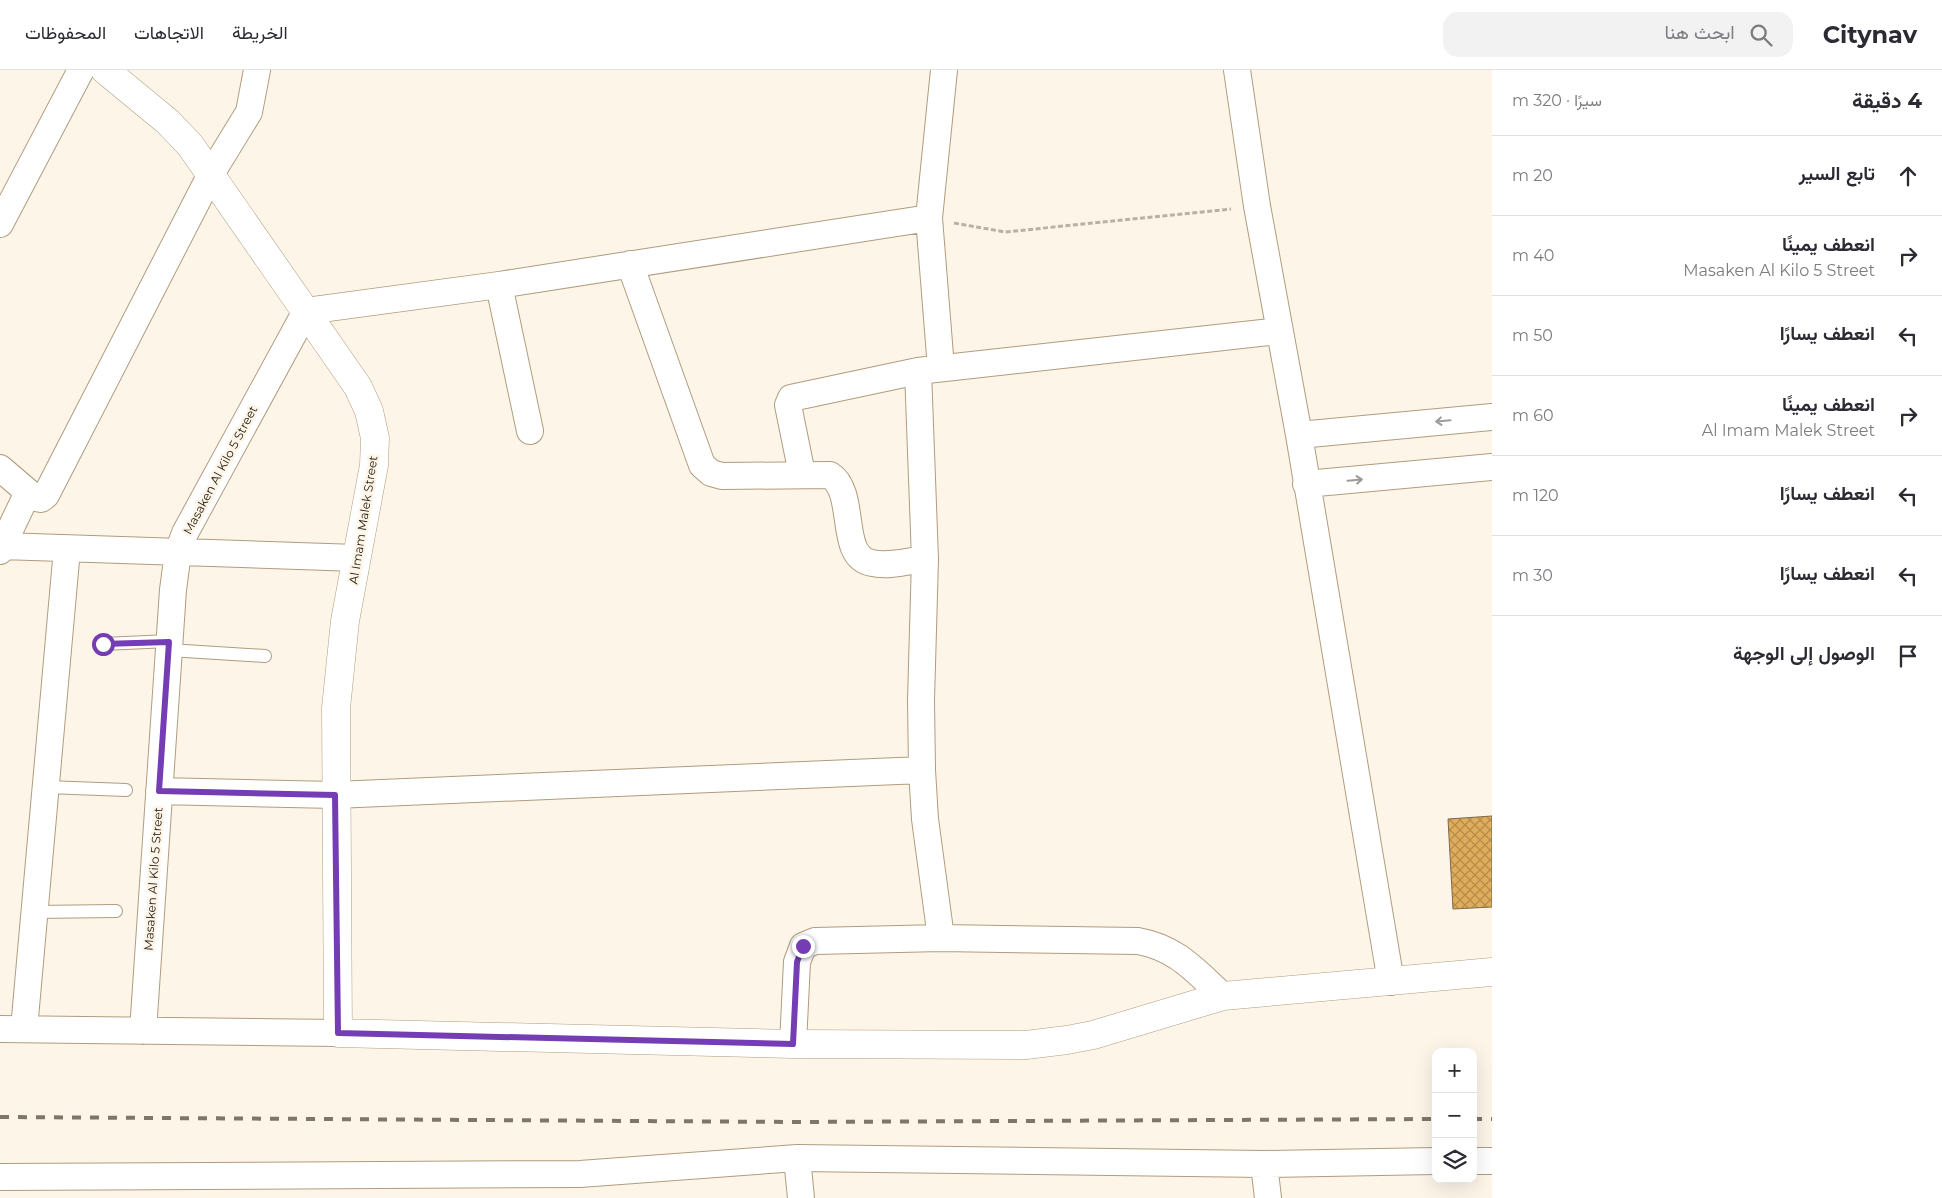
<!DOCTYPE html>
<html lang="ar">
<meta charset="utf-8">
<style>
body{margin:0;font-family:Montserrat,Vazirmatn,sans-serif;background:#f2f2f3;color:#2b2b33;direction:rtl}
.controls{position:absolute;right:15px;bottom:15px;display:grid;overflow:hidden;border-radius:10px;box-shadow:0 5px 20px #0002}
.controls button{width:45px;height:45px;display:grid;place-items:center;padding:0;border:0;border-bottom:1px solid #e1e1e2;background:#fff;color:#2b2b33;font:25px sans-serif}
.stop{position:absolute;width:15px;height:15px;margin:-11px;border:4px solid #743db3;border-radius:50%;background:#fff}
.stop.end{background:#743db3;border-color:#fff;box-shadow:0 1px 5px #0008}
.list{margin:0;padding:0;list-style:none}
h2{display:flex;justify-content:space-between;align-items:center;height:65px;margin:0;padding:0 20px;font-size:21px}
h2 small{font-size:16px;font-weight:400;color:#7c7c81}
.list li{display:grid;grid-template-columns:32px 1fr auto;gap:15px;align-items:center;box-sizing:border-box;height:80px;padding:0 20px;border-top:1px solid #e1e1e2}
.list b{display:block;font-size:19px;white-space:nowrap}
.list p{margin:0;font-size:16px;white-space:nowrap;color:#7c7c81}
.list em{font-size:16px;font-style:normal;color:#7c7c81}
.icon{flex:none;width:28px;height:28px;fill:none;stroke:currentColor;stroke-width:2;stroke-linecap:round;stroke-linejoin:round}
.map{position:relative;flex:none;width:1492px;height:1128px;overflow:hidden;direction:ltr}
header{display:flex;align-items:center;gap:30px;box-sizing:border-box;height:70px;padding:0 25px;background:#fff;border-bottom:1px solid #e1e1e2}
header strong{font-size:24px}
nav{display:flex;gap:28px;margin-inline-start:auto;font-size:18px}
.search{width:350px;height:45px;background:#f2f2f3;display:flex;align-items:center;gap:12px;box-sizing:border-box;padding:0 18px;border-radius:15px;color:#7c7c81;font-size:19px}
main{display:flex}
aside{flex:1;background:#fff}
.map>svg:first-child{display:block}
.building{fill:url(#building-cross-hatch);stroke:#7c6a4d}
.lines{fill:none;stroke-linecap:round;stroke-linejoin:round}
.lane-casing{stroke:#b09c7e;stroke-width:14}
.street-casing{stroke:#b09c7e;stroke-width:28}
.secondary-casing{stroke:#b09c7e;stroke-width:29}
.path{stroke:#b9b1a5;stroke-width:3;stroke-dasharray:5 2.5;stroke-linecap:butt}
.lane{stroke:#fff;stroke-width:12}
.street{stroke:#fff;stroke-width:26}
.secondary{stroke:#fff;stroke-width:28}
.rail{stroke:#7d766a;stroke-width:4;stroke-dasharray:9 9;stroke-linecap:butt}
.oneway{stroke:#9e9b95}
.route{stroke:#743db3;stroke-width:6}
.labels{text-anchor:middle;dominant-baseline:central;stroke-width:5;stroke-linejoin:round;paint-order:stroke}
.street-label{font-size:12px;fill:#272014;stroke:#fef5e9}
</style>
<header>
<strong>Citynav</strong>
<div class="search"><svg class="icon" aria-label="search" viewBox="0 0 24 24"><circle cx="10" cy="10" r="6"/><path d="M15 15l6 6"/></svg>ابحث هنا</div>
<nav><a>الخريطة</a><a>الاتجاهات</a><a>المحفوظات</a></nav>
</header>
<main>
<aside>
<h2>4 دقيقة<small>سيرًا · 320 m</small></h2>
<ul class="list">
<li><svg class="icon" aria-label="ahead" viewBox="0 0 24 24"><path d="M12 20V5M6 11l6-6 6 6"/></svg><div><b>تابع السير</b></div><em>20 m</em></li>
<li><svg class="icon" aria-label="right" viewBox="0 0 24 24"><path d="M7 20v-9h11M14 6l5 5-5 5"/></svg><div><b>انعطف يمينًا</b><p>Masaken Al Kilo 5 Street</p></div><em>40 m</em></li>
<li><svg class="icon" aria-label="left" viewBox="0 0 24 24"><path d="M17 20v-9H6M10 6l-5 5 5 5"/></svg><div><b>انعطف يسارًا</b></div><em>50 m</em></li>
<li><svg class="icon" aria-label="right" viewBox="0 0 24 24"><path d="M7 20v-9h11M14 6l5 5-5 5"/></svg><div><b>انعطف يمينًا</b><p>Al Imam Malek Street</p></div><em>60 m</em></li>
<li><svg class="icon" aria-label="left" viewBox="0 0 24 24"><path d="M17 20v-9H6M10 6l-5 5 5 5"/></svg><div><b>انعطف يسارًا</b></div><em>120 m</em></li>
<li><svg class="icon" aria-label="left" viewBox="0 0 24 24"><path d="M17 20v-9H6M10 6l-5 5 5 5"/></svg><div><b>انعطف يسارًا</b></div><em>30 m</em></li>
<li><svg class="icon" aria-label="arrive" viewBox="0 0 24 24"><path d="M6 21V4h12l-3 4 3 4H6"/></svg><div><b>الوصول إلى الوجهة</b></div></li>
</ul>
</aside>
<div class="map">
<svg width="1492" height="1128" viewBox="0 0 1492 1128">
<defs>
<pattern id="building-cross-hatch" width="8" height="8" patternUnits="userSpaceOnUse" patternTransform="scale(1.25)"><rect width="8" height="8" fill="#dfad5b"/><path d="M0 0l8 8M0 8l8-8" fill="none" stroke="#b58c4a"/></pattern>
</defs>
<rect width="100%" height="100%" fill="#fef5e9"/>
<!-- building -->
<path class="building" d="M 1492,746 L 1492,837 L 1453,839 L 1448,749 Z"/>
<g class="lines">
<defs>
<path id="lane" d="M 103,574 L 169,571
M 169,580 L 265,586
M 46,717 L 126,720
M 34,842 L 116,841"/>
<path id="street" d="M 1237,0 L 1257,136 L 1299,365 L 1391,912
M 929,148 L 941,298
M 0,154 L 81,0
M 630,194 L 702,395 L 711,403 L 722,406 L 830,405 C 858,423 837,487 872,493 C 888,497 908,491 925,489
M 499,215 L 530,361
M 1299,365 L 1492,347
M 0,398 L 35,428 L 41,429 L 46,425 L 211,104 L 249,42 L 257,0
M 802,404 L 788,335 L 791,328 L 918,301
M 1306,414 L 1492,397
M 2,476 L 357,488
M 0,481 L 28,422
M 159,721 L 335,725 L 922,700
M 941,868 L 925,749 L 922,700 L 921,630 L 925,489 L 918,301 L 1279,261
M 0,959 L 338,963
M 24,959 L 67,479
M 143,961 L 173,520 L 178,482 L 185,463 L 306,241 L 499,215 L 929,148 L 944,0
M 793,974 L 797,892 L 803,876 L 815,871 L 941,868 L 1138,871 C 1177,878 1195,901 1223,926
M 797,1088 L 801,1128
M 1473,1091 L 1492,1091
M 1264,1094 L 1268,1128
M 0,1107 L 580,1104 L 797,1088 L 1264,1094 L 1436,1091"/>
<path id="secondary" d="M 105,0 L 168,52 L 190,75 L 358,317 L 369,341 L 375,368 L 374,395 L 345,551 L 336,638 L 338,963 L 793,974 L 1026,975 L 1067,970 L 1093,965 L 1223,926 L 1492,902"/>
</defs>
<!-- lane casing -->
<use href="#lane" class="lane-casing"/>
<!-- street casing -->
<use href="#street" class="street-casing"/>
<!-- secondary casing -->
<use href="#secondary" class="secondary-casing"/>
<!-- path -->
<path class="path" d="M 954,153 L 1005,162 L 1231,139"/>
<!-- lane -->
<use href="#lane" class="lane"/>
<!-- street -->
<use href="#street" class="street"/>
<!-- secondary -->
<use href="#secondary" class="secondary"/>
<!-- rail -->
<path class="rail" d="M 0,1047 L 795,1052 L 1436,1049
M 1473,1049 L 1492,1049"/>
</g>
<!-- one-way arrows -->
<defs><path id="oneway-shaft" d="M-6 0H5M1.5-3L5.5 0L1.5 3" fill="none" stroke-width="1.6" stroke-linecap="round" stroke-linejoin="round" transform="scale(1.25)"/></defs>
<g class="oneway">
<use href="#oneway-shaft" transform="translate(1443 351) rotate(175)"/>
<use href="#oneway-shaft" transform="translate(1355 410) rotate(-5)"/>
</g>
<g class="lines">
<!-- route -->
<path class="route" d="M 103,574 L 169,572 L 159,721 L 335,725 L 338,963 L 793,974 L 797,892 L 803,876"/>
</g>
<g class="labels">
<!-- street labels -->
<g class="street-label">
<text transform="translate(220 400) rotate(-62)">Masaken Al Kilo 5 Street</text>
<text transform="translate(363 450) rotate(-81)">Al Imam Malek Street</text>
<text transform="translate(153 809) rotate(-86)">Masaken Al Kilo 5 Street</text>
</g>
</g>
</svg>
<div class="controls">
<button>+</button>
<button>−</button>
<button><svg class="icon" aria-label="layers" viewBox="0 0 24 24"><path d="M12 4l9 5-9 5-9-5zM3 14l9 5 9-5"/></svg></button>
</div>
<div class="stop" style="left:103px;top:574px"></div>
<div class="stop end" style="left:803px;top:876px"></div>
</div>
</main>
